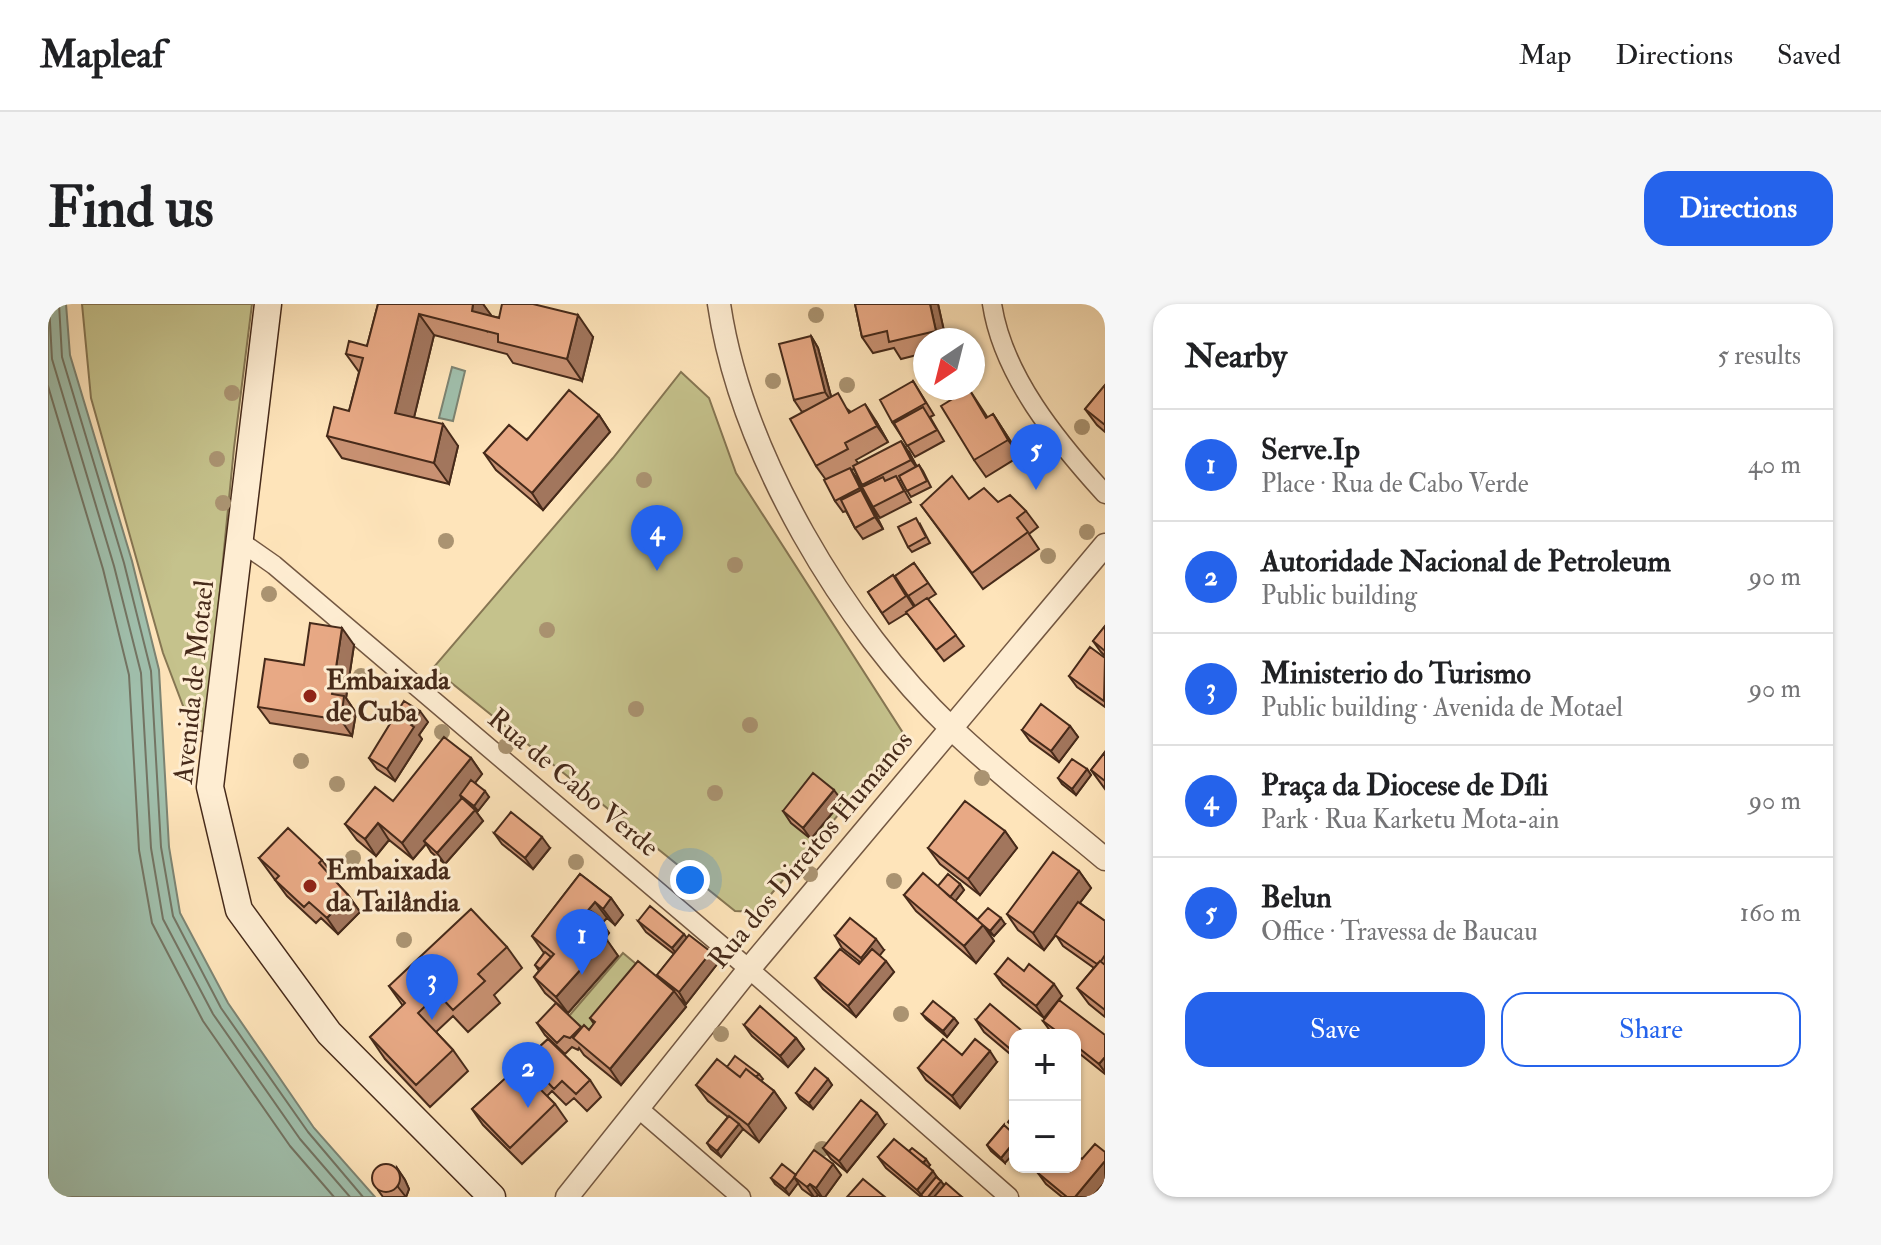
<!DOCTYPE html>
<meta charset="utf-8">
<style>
body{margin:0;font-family:"IM FELL Double Pica",serif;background:#f6f6f6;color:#202124}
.controls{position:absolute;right:24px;bottom:24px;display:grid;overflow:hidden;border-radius:16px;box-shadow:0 2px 6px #0004}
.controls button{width:72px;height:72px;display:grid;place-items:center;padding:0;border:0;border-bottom:2px solid #e0e0e0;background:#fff;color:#202124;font:40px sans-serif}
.compass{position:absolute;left:865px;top:24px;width:72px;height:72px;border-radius:50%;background:#fff;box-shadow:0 2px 6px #0004;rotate:215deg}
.you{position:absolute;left:642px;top:576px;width:28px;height:28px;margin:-20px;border:6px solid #fff;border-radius:50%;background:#1a73e8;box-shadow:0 0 0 12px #1a73e833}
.badge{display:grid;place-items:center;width:52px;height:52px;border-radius:50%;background:#2563eb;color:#fff;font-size:26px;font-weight:700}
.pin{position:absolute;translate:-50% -66px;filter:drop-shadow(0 2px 4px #0008)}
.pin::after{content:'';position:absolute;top:42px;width:28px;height:24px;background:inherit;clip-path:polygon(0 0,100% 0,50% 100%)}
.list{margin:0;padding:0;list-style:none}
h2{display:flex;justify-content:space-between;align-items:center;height:104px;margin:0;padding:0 32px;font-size:34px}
h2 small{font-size:26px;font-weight:400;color:#757577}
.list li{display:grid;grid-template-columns:52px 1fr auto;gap:24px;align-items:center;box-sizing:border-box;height:112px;padding:0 32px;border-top:2px solid #e0e0e0}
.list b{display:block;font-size:30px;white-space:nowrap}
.list p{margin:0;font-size:26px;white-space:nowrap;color:#757577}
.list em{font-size:26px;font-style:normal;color:#757577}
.actions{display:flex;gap:16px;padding:24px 32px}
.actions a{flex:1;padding:18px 0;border:2px solid #2563eb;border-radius:24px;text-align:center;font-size:28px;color:#2563eb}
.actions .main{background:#2563eb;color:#fff}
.map{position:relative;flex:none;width:1057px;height:893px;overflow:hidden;border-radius:24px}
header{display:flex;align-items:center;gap:48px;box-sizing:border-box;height:112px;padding:0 40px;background:#fff;border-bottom:2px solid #e0e0e0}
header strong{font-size:38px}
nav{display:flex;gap:44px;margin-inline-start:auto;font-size:28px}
.intro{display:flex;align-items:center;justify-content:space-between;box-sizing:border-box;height:192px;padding:0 48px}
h1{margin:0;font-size:56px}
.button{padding:20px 36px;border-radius:24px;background:#2563eb;color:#fff;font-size:28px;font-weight:700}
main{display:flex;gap:48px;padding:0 48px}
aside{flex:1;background:#fff;border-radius:24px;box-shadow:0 2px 6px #0004}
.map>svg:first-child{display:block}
.green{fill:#c5c28c;stroke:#867653;stroke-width:2}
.water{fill:#a0bfac;stroke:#7c8372;stroke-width:2}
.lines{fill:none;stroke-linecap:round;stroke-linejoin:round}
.shore{stroke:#737463;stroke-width:2}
.minor-casing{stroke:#745842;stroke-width:21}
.tertiary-casing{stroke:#745842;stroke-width:25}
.secondary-casing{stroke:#462a1a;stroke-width:29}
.minor{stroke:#feedd2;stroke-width:18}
.tertiary{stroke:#feedd2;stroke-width:22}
.secondary{stroke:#feedd2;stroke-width:26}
.tree{fill:#aa9371}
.wall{fill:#c89172;stroke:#462a1a;stroke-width:2}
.shaded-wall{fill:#a2765d;stroke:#462a1a;stroke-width:2}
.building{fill:#e8a985;stroke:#462a1a;stroke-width:2}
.poi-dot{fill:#8f2418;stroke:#feedd2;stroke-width:3}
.labels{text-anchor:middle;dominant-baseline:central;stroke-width:6;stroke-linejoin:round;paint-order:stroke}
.poi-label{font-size:28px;font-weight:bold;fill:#462a1a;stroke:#feedd2;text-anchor:start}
.street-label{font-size:28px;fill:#462a1a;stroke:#feedd2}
</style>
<header>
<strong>Mapleaf</strong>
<nav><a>Map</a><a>Directions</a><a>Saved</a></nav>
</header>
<div class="intro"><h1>Find us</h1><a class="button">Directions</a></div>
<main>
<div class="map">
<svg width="1057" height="893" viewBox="0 0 1057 893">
<rect width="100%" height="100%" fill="#fee4ba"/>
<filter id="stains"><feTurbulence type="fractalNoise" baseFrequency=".0025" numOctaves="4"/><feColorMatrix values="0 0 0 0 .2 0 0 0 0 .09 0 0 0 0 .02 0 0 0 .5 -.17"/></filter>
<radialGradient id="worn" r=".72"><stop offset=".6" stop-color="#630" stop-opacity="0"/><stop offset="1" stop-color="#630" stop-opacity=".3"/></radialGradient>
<!-- green -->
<path class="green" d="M 34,0 L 204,0 L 186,144 L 158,429 L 143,423 L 115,349 L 43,94 Z
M 633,68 L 661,94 L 688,169 L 857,432 L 708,608 L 687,607 L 385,364 L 565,154 Z
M 575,649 L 599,669 L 544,732 L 521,712 Z"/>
<!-- water -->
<path class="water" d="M 0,0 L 18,0 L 22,51 L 84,257 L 111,366 L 121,543 L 132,609 L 180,699 L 266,824 L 327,893 L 0,893 Z
M 404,63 L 417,67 L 405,117 L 391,114 Z"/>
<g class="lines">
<!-- shore -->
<path class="shore" d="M 1,0 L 4,55 L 66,262 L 93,369 L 103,544 L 115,615 L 165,710 L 252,835 L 302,893
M 11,0 L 14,53 L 76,259 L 103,367 L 113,543 L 125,612 L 173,704 L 260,828 L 315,893
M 0,82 L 55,265 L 81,371 L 91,546 L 104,619 L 155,717 L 242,842 L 286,893"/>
<defs>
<path id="minor" d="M 944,0 C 955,72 1009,137 1057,190
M 193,238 L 226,261 L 701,665 L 961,893
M 591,805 L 693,893"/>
<path id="tertiary" d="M 671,0 C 693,149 796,322 904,425 C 952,471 1006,512 1057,555
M 519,893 L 701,665 L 1057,241"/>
<path id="secondary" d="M 220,0 L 162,483 L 191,606 L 281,729 L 444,893"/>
</defs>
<!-- minor casing -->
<use href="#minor" class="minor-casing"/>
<!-- tertiary casing -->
<use href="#tertiary" class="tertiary-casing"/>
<!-- secondary casing -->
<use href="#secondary" class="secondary-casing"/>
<!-- minor -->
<use href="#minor" class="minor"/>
<!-- tertiary -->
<use href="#tertiary" class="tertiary"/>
<!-- secondary -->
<use href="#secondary" class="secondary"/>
</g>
<!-- trees -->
<g class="tree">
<circle cx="768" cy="11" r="8"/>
<circle cx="725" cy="77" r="8"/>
<circle cx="799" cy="81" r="8"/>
<circle cx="184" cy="89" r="8"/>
<circle cx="1034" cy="123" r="8"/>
<circle cx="169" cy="155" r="8"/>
<circle cx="596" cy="176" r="8"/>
<circle cx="175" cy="199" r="8"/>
<circle cx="1039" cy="228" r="8"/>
<circle cx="398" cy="237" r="8"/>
<circle cx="1000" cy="252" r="8"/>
<circle cx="687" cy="261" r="8"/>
<circle cx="221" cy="290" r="8"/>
<circle cx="499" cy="326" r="8"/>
<circle cx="313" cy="372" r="8"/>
<circle cx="588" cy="405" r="8"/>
<circle cx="702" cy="421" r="8"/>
<circle cx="394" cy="428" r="8"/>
<circle cx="458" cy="442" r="8"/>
<circle cx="253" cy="457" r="8"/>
<circle cx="934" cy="474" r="8"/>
<circle cx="289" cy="480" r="8"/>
<circle cx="667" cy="489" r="8"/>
<circle cx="305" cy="554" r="8"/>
<circle cx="528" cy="558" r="8"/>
<circle cx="762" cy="570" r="8"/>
<circle cx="846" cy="577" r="8"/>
<circle cx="356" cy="636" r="8"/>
<circle cx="853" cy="710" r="8"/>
<circle cx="673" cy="730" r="8"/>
<circle cx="774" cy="845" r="8"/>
</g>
<!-- wall -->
<path class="wall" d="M 330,0 L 435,0 L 443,12 L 545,33 L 534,77 L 465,59 L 459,50 L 386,31 L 366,113 L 410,142 L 401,180 L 294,154 L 279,132 L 301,107 L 311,68 L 298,50 L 319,42 Z
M 807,0 L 890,0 L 898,36 L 903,36 L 877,36 L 877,49 L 853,55 L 846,44 L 825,49 L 814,33 Z
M 763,32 L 770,44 L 783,92 L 803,108 L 828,117 L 840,138 L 808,156 L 810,159 L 861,148 L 869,163 L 871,161 L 875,167 L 883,183 L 863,193 L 853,176 L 851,177 L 863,198 L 832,214 L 825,203 L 806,165 L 803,166 L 809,175 L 835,225 L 815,235 L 807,224 L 798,207 L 795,208 L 787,197 L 778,176 L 768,162 L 757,107 L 754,108 L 746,96 Z
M 865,77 L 886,111 L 882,113 L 896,137 L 867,153 L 844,118 Z
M 1057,81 L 1057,128 L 1049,121 L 1037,105 Z
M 921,85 L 940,114 L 945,110 L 972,152 L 938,173 L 926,156 Z
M 551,111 L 562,128 L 495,206 L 448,166 L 436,149 Z
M 921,195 L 950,198 L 978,207 L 990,223 L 981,230 L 991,245 L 935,285 L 873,201 Z
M 872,220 L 882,239 L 864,248 L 860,243 Z
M 866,259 L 888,290 L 880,295 L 916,342 L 896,357 L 859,309 L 841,320 L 820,288 L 845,271 L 866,303 L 867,302 L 847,272 Z
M 1057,322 L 1057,352 L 1053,348 L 1045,337 Z
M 306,341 L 298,394 L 308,409 L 304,432 L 222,419 L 210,403 L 256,361 Z
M 1057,354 L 1057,403 L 1029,383 L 1021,372 Z
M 380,418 L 371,431 L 374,435 L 347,477 L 329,465 L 321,454 Z
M 1022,422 L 1030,433 L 1011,458 L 982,437 L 974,426 Z
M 1057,448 L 1057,485 L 1043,466 Z
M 423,454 L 434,470 L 427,479 L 441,493 L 430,507 L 424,503 L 435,517 L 397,560 L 383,548 L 378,540 L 365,555 L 341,536 L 328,552 L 309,536 L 297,520 L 345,497 Z
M 1039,465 L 1043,471 L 1028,491 L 1014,480 L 1010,474 Z
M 794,497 L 763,535 L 743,519 L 735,507 Z
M 957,527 L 969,544 L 932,591 L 892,560 L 880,544 Z
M 446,529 L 502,544 L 485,565 L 454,540 Z
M 211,554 L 274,556 L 286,572 L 284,574 L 300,591 L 312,608 L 290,630 L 273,614 L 268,619 L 239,592 Z
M 1031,567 L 1043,584 L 1032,599 L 1057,617 L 1057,713 L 1041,700 L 1029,684 L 1046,664 L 1015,642 L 1008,631 L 996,646 L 970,626 L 959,610 Z
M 532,570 L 563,594 L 575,611 L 567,621 L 559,614 L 554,619 L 561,629 L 557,634 L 570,652 L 520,709 L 497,689 L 486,673 L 491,667 L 487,661 L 496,649 L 484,632 Z
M 912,580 L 916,586 L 907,597 L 930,616 L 957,620 L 946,632 L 938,625 L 946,637 L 928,659 L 868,607 L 856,591 L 890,582 Z
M 590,617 L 639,634 L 670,659 L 638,700 L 630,693 L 638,703 L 573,781 L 536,751 L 531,744 L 530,746 L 524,743 L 517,750 L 497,731 L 489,719 L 534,724 L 541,726 L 546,720 L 542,714 L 612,675 L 609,671 L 626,650 L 598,628 Z
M 787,632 L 836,646 L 831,651 L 846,668 L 808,713 L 775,685 L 767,674 L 811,660 L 812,658 L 794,644 Z
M 459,643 L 474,664 L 446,691 L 452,699 L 420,728 L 405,712 L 388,728 L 405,746 L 420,767 L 382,803 L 337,755 L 322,733 L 355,702 L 341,682 Z
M 976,667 L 1014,692 L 996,714 L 955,681 L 947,670 Z
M 874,710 L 906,714 L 910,719 L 899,733 L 878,715 Z
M 928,716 L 967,731 L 967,754 L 936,728 Z
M 995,717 L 1057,731 L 1057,770 L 1027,746 L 1027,731 L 1007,731 L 1003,728 Z
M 696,721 L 748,734 L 756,745 L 740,763 L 704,732 Z
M 500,735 L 542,776 L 553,793 L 539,807 L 526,794 L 518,801 L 504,787 L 499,792 L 507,800 L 519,817 L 474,860 L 435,821 L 424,805 Z
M 914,751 L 949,758 L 912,804 L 878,776 L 870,764 Z
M 679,763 L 711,770 L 715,775 L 713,777 L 726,787 L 738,804 L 711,838 L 695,825 L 673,853 L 663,845 L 659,839 L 680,813 L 660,797 L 648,781 Z
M 780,775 L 784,781 L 765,805 L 752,795 L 748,789 Z
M 837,821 L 799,868 L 783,855 L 775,844 Z
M 956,821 L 957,859 L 943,847 L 939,841 Z
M 861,847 L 882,861 L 880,863 L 896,881 L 914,893 L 873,893 L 838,864 L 830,853 Z
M 1034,855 L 1057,878 L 1044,893 L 1014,893 L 998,880 L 990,869 Z
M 785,860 L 793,871 L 777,893 L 773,893 L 770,891 L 768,893 L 765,893 L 754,885 L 750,879 L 741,891 L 727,880 L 723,874 L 748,871 Z
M 349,864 L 357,876 L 361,885 L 358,893 L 335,893 L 330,886 Z"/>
<!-- shaded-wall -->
<path class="shaded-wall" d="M 425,0 L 435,0 L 443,11 L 439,27 L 424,7 Z
M 882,0 L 890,0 L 898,36 L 895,36 L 888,27 Z
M 371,10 L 386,31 L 362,130 L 347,109 Z
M 530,11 L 545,33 L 534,77 L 519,55 Z
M 763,32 L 770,44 L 785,100 L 777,88 Z
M 817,100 L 828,117 L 840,138 L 829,122 Z
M 945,110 L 956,127 L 972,152 L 960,136 Z
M 551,111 L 562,128 L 495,206 L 484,189 Z
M 395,120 L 410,142 L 401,180 L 386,159 Z
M 853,137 L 861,148 L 871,167 L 863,156 Z
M 802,164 L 809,175 L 820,195 L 812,184 Z
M 813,186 L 821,197 L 835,225 L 827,213 Z
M 294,324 L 306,341 L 298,394 L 308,409 L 304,432 L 293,416 L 284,390 Z
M 372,407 L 380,418 L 371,431 L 374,435 L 347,477 L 339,465 Z
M 1022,422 L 1030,433 L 1011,458 L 1003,447 Z
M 423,454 L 434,470 L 415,494 L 412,491 L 414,495 L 376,537 L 378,540 L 365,555 L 354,539 Z
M 1039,465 L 1043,471 L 1028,491 L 1024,485 Z
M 786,486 L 794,497 L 763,535 L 755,524 Z
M 437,487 L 441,493 L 430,507 L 426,502 Z
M 427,506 L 435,517 L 397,560 L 389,549 Z
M 330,519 L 341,536 L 328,552 L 317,535 Z
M 957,527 L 969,544 L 932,591 L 920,575 Z
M 494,533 L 502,544 L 485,565 L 477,554 Z
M 1031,567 L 1043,584 L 996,646 L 985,629 Z
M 912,580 L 916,586 L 905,600 L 901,594 Z
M 300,591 L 312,608 L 290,630 L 279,614 Z
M 563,594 L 575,611 L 567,621 L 555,605 Z
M 547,598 L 559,614 L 554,619 L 561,629 L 553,639 L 511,641 Z
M 953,614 L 957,620 L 946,632 L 942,627 Z
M 935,621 L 946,637 L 928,659 L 916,642 Z
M 636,630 L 644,641 L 632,655 L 624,644 Z
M 828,635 L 836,646 L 821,665 L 813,654 Z
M 559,636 L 570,652 L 520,709 L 508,693 Z
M 663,648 L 670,659 L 638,700 L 631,688 Z
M 838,657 L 846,668 L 808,713 L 800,702 Z
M 1006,680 L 1014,692 L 996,714 L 988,702 Z
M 626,687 L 638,703 L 573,781 L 562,765 Z
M 906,714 L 910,719 L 899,733 L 895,727 Z
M 748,734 L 756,745 L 740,763 L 732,752 Z
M 942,747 L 949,758 L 912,804 L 904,792 Z
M 1057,753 L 1057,768 L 1051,760 Z
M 780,775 L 784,781 L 765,805 L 761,799 Z
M 726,787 L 738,804 L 711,838 L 700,821 Z
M 829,809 L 837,821 L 799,868 L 791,857 Z
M 691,820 L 695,825 L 673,853 L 669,847 Z
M 967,837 L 967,848 L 957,859 L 953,854 Z
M 878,855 L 882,861 L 878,866 L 874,861 Z
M 1057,857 L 1057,878 L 1044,893 L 1027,893 Z
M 785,860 L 793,871 L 777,893 L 774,893 L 768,884 Z
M 349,864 L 357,876 L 361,885 L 358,893 L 350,883 Z
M 885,867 L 892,878 L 893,877 L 897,883 L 889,893 L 875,893 L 869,886 Z
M 748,871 L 746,873 L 750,879 L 741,891 L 737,885 Z
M 762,880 L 770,891 L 768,893 L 766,893 L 759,883 Z"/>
<!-- building -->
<path class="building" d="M 330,0 L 425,0 L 424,7 L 451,14 L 454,0 L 485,0 L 530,11 L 519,55 L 450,38 L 450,30 L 371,10 L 347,109 L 395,120 L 386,159 L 279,132 L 286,103 L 301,107 L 315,54 L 298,50 L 301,37 L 319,42 Z
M 807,0 L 882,0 L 888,27 L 841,38 L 839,27 L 814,33 Z
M 763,32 L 777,88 L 746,96 L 731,40 Z
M 865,77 L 878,99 L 844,118 L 832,96 Z
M 1057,81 L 1057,121 L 1037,105 Z
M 921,85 L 938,114 L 945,110 L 960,136 L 926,156 L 893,102 Z
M 521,86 L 551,111 L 484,189 L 436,149 L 461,121 L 479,136 Z
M 790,89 L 801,109 L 817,100 L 829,122 L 797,139 L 800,145 L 768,162 L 742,115 Z
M 875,103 L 889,126 L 859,142 L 846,119 Z
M 853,137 L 863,156 L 814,181 L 805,162 Z
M 871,161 L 879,177 L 859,187 L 851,172 Z
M 802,164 L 812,184 L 787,197 L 776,176 Z
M 848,172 L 856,187 L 825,203 L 814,183 L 835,173 L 837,177 Z
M 904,172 L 921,195 L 936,184 L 950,198 L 962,191 L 978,207 L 969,214 L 980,228 L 924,269 L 873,201 Z
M 813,186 L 827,213 L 807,224 L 793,196 Z
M 868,214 L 878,233 L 860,243 L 850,223 Z
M 866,259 L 880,279 L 860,292 L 847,272 Z
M 845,271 L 858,292 L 834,309 L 820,288 Z
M 879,294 L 908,331 L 888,346 L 858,308 Z
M 262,319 L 294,324 L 284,390 L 296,392 L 293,416 L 210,403 L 217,355 L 256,361 Z
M 1057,322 L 1057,347 L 1045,337 Z
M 1042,343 L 1057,354 L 1056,397 L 1021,372 Z
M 356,397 L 372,407 L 363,421 L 366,423 L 339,465 L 321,454 Z
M 993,400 L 1022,422 L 1003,447 L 974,426 Z
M 396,433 L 423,454 L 354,539 L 330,519 L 317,535 L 297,520 L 327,483 L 345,497 Z
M 1057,448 L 1057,477 L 1043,466 Z
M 1024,455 L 1039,465 L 1024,485 L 1010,474 Z
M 765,469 L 786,486 L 755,524 L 735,507 Z
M 423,476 L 437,487 L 426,502 L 412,491 Z
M 414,494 L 427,506 L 389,549 L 376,537 Z
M 917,497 L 957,527 L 920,575 L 880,544 Z
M 463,508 L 494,533 L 477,554 L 446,529 Z
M 240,524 L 274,556 L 271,559 L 300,591 L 279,614 L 261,598 L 256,603 L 227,576 L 231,572 L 211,554 Z
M 1005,548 L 1031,567 L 985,629 L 959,610 Z
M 875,569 L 935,621 L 916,642 L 856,591 Z
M 532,570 L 563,594 L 555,605 L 547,598 L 511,641 L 543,607 L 550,612 L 542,623 L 559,636 L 508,693 L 486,673 L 506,650 L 484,632 Z
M 900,570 L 912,580 L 902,593 L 890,582 Z
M 1030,598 L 1057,617 L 1057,651 L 1053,657 L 1052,657 L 1049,660 L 1007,631 Z
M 602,602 L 636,630 L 624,644 L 590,617 Z
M 940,604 L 953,614 L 942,627 L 929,616 Z
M 423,605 L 459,643 L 430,670 L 437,677 L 405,706 L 390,690 L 370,709 L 405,746 L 368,781 L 322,733 L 357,699 L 341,682 Z
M 802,614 L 828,635 L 813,654 L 787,632 Z
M 641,631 L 663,648 L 631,688 L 609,671 Z
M 792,645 L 811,660 L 824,645 L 838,657 L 800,702 L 767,674 Z
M 497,648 L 503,653 L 492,665 L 487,661 Z
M 960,654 L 976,667 L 981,660 L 1006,680 L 988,702 L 947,670 Z
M 590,657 L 626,687 L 562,765 L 525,734 L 536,721 L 541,726 L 547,718 L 542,714 Z
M 1052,657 L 1057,661 L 1057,706 L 1029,684 Z
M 1011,696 L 1057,731 L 1057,753 L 1051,760 L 1027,741 L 1027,731 L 1014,731 L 995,717 Z
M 885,697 L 906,714 L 895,727 L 874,710 Z
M 508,699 L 533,723 L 522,734 L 516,732 L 509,739 L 489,719 Z
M 942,700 L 979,731 L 967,731 L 967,749 L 928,716 Z
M 712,702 L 748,734 L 732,752 L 696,721 Z
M 500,735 L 542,776 L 528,790 L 514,777 L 506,785 L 492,770 L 485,778 L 507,800 L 462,844 L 424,805 Z
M 895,735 L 914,751 L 927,735 L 942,747 L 904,792 L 870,764 Z
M 687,752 L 711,770 L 708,773 L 698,765 L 692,773 L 679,763 Z
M 669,755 L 692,773 L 698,765 L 726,787 L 700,821 L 648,781 Z
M 767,764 L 780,775 L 761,799 L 748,789 Z
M 813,796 L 829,809 L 791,857 L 775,844 Z
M 967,809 L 967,824 L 960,818 Z
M 681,812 L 691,820 L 669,847 L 659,839 Z
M 956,821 L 967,831 L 967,837 L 953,854 L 939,841 Z
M 846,835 L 885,867 L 869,886 L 830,853 Z
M 1047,840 L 1057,848 L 1057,857 L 1027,893 L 1019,893 L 990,869 L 995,863 L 1027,863 L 1027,850 L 1034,855 Z
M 864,844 L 878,855 L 875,859 L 861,847 Z
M 766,846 L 785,860 L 768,884 L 762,880 L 759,883 L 746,873 Z
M 734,860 L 748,871 L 737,885 L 723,874 Z
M324 874a14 14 0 1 1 28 0a14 14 0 1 1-28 0Z
M 888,873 L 893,877 L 880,893 L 875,893 L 873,891 Z
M 815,875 L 837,893 L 799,893 Z
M 898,879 L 914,893 L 886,893 Z"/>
<!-- markers -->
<g class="poi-dot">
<circle cx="262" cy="392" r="8"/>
<circle cx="262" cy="582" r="8"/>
</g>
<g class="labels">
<!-- poi labels -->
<g class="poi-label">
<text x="278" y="376">Embaixada<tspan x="278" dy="32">de Cuba</tspan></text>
<text x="278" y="566">Embaixada<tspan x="278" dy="32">da Tailândia</tspan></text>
</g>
<!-- street labels -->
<g class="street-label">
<text transform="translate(146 378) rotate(-84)">Avenida de Motael</text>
<text transform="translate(525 479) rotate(40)">Rua de Cabo Verde</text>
<text transform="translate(763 546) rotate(-50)">Rua dos Direitos Humanos</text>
</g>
</g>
<rect width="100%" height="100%" filter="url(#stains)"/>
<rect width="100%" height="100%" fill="url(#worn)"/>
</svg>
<div class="controls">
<button>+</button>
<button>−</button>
</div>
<svg class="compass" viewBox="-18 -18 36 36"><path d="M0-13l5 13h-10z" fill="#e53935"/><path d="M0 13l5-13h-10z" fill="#757577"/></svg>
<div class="you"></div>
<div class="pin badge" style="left:534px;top:671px">1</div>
<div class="pin badge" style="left:480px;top:804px">2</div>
<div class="pin badge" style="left:384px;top:716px">3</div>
<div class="pin badge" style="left:609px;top:267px">4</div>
<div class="pin badge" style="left:988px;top:186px">5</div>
</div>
<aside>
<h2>Nearby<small>5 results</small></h2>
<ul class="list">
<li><span class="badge">1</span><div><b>Serve.Ip</b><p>Place · Rua de Cabo Verde</p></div><em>40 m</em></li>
<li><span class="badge">2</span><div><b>Autoridade Nacional de Petroleum</b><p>Public building</p></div><em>90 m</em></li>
<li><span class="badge">3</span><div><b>Ministerio do Turismo</b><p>Public building · Avenida de Motael</p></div><em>90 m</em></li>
<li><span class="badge">4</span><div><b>Praça da Diocese de Díli</b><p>Park · Rua Karketu Mota-ain</p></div><em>90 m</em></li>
<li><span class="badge">5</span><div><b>Belun</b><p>Office · Travessa de Baucau</p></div><em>160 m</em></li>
</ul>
<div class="actions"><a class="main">Save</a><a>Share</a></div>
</aside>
</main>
